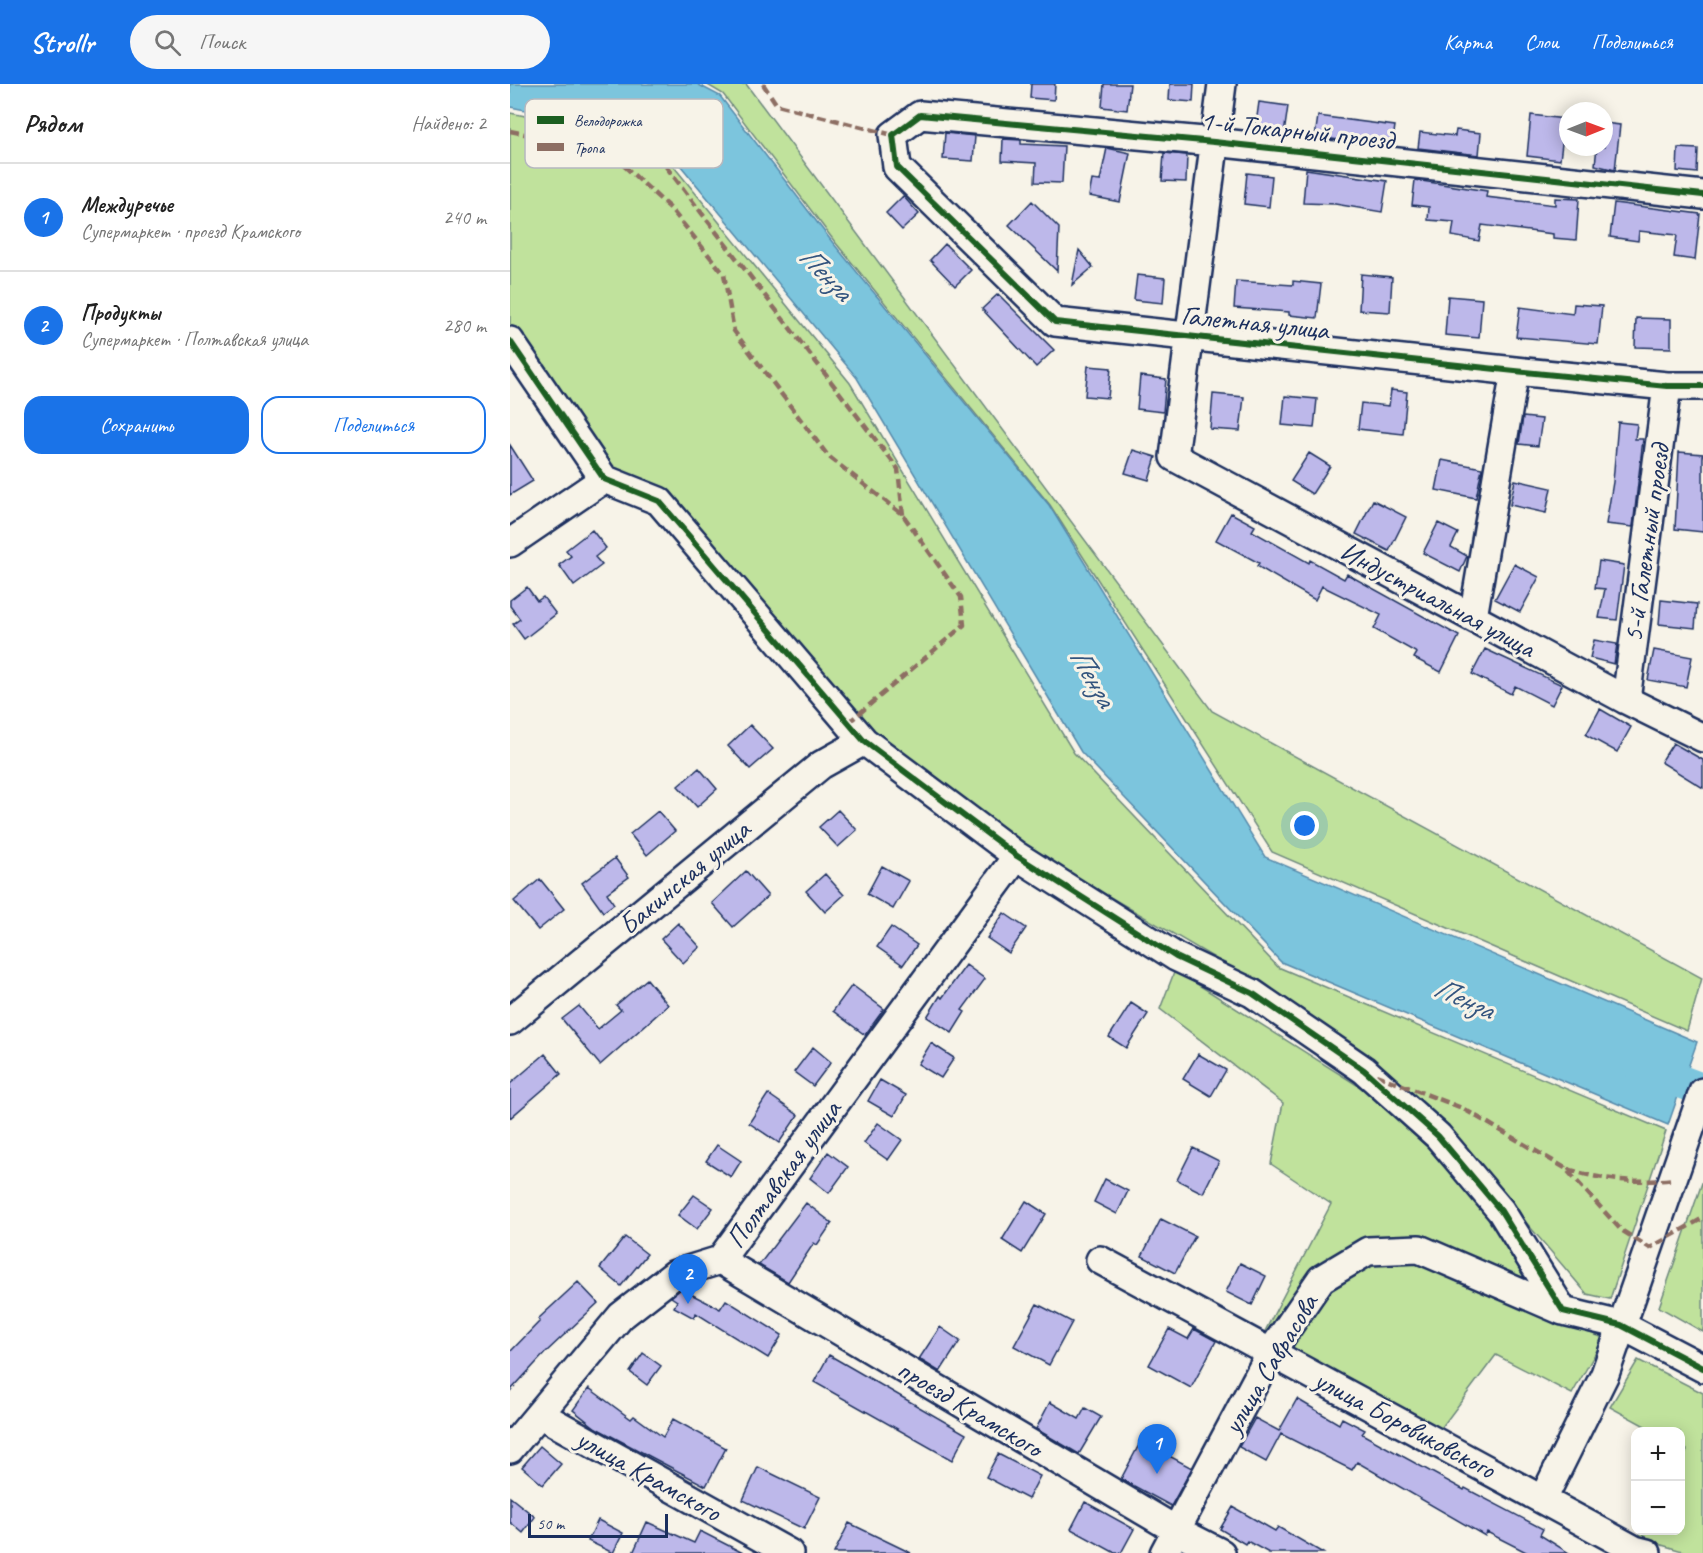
<!DOCTYPE html>
<html lang="ru">
<meta charset="utf-8">
<style>
body{margin:0;font-family:Caveat,sans-serif;background:#f6f6f6;color:#222}
.controls{position:absolute;right:18px;bottom:18px;display:grid;overflow:hidden;border-radius:12px;box-shadow:0 3px 15px #0003}
.controls button{width:54px;height:54px;display:grid;place-items:center;padding:0;border:0;border-bottom:2px solid #e0e0e0;background:#fff;color:#222;font:30px sans-serif}
.compass{position:absolute;left:1049px;top:18px;width:54px;height:54px;border-radius:50%;background:#fff;box-shadow:0 3px 15px #0003;rotate:89deg}
.scale{position:absolute;left:18px;bottom:15px;width:140px;box-sizing:border-box;padding-left:6px;border:3px solid #1b2f5e;border-top:0;font-size:16px;line-height:21px;white-space:nowrap;color:#1b2f5e;-webkit-text-stroke:4px #f7f3e8;paint-order:stroke}
.you{position:absolute;left:795px;top:742px;width:21px;height:21px;margin:-15px;border:4px solid #fff;border-radius:50%;background:#1a73e8;box-shadow:0 0 0 9px #1a73e833}
.badge{display:grid;place-items:center;width:39px;height:39px;border-radius:50%;background:#1a73e8;color:#fff;font-size:20px;font-weight:700}
.pin{position:absolute;translate:-50% -50px;filter:drop-shadow(0 2px 3px #0008)}
.pin::after{content:'';position:absolute;top:32px;width:21px;height:18px;background:inherit;clip-path:polygon(0 0,100% 0,50% 100%)}
.list{margin:0;padding:0;list-style:none}
h2{display:flex;justify-content:space-between;align-items:center;height:78px;margin:0;padding:0 24px;font-size:26px}
h2 small{font-size:20px;font-weight:400;color:#767676}
.list li{display:grid;grid-template-columns:39px 1fr auto;gap:18px;align-items:center;box-sizing:border-box;height:108px;padding:0 24px;border-top:2px solid #e0e0e0}
.list b{display:block;font-size:22px;white-space:nowrap}
.list p{margin:0;font-size:20px;white-space:nowrap;color:#767676}
.list em{font-size:20px;font-style:normal;color:#767676}
.actions{display:flex;gap:12px;padding:18px 24px}
.actions a{flex:1;padding:14px 0;border:2px solid #1a73e8;border-radius:18px;text-align:center;font-size:21px;color:#1a73e8}
.actions .main{background:#1a73e8;color:#fff}
.icon{flex:none;width:33px;height:33px;fill:none;stroke:currentColor;stroke-width:2;stroke-linecap:round;stroke-linejoin:round}
.map{position:relative;flex:none;width:1193px;height:1469px;overflow:hidden}
header{display:flex;align-items:center;gap:36px;box-sizing:border-box;height:84px;padding:0 30px;background:#1a73e8;color:#fff}
header strong{font-size:28px}
nav{display:flex;gap:33px;margin-inline-start:auto;font-size:21px}
.search{width:420px;height:54px;background:#f6f6f6;display:flex;align-items:center;gap:15px;box-sizing:border-box;padding:0 21px;border-radius:33px;color:#767676;font-size:22px}
main{display:flex}
aside{flex:1;background:#fff}
.map>svg:first-child{display:block}
.green{fill:#c0e29c;stroke:#6e887d;stroke-width:1.5}
.water{fill:#7cc5dd;stroke:#5589aa;stroke-width:1.5}
.lines{fill:none;stroke-linecap:round;stroke-linejoin:round}
.river{stroke:#7cc5dd;stroke-width:33}
.building{fill:#bdb8ea;stroke:#1b2f5e;stroke-width:1.5}
.minor-casing{stroke:#1b2f5e;stroke-width:32}
.minor{stroke:#f7f3e8;stroke-width:27}
.quiet{stroke:#8d6e63;stroke-width:4.5;stroke-dasharray:9 4.5;stroke-linecap:butt}
.cycleway-casing{stroke:#f7f3e8;stroke-width:10}
.cycleway{stroke:#1b5e20;stroke-width:6}
.labels{text-anchor:middle;dominant-baseline:central;stroke-width:6;stroke-linejoin:round;paint-order:stroke}
.street-label{font-size:28px;fill:#1b2f5e;stroke:#f7f3e8}
.water-label{font-size:30px;font-style:italic;fill:#33547e;stroke:#f7f3e8}
.key{fill:#f7f3e8;stroke:#b5b8bf;stroke-width:1.5}
.key-label{font-size:16px;fill:#1b2f5e}
</style>
<header>
<strong>Strollr</strong>
<div class="search"><svg class="icon" aria-label="search" viewBox="0 0 24 24"><circle cx="10" cy="10" r="6"/><path d="M15 15l6 6"/></svg>Поиск</div>
<nav><a>Карта</a><a>Слои</a><a>Поделиться</a></nav>
</header>
<main>
<aside>
<h2>Рядом<small>Найдено: 2</small></h2>
<ul class="list">
<li><span class="badge">1</span><div><b>Междуречье</b><p>Супермаркет · проезд Крамского</p></div><em>240 m</em></li>
<li><span class="badge">2</span><div><b>Продукты</b><p>Супермаркет · Полтавская улица</p></div><em>280 m</em></li>
</ul>
<div class="actions"><a class="main">Сохранить</a><a>Поделиться</a></div>
</aside>
<div class="map">
<svg width="1193" height="1469" viewBox="0 0 1193 1469">
<rect width="100%" height="100%" fill="#f7f3e8"/>
<filter id="ink" filterUnits="userSpaceOnUse"><feTurbulence type="fractalNoise" baseFrequency=".0167" numOctaves="2"/><feDisplacementMap in="SourceGraphic" scale="12" xChannelSelector="R" yChannelSelector="G"/><feConvolveMatrix kernelMatrix="1 2 1 2 8 2 1 2 1" color-interpolation-filters="sRGB"/></filter>
<g filter="url(#ink)">
<!-- green -->
<path class="green" d="M 196,0 L 236,0 L 702,627 L 1192,894 L 1177,947 L 762,768 L 540,421 L 325,158 L 213,10 Z
M 0,29 L 143,57 L 340,299 L 564,669 L 768,883 L 1156,1047 L 1100,1215 L 1077,1210 L 935,1043 L 792,925 L 489,748 L 337,625 L 163,411 L 99,386 L 0,245 Z
M 665,886 L 855,1006 L 917,1063 L 978,1130 L 1026,1206 L 915,1152 L 865,1152 L 807,1188 L 752,1253 L 821,1120 L 761,1080 L 773,1019 L 650,925 Z
M 1193,1096 L 1193,1248 L 1149,1223 Z
M 910,1179 L 1009,1224 L 1094,1254 L 1062,1310 L 986,1271 L 929,1347 L 777,1267 L 822,1206 L 860,1181 Z
M 1128,1276 L 1193,1309 L 1193,1469 L 1179,1469 L 1128,1454 L 1132,1447 L 1170,1446 L 1171,1378 L 1177,1366 L 1171,1362 L 1170,1348 L 1144,1347 L 1100,1323 Z"/>
<!-- water -->
<path class="water" d="M 0,0 L 187,0 L 210,12 L 323,159 L 539,421 L 755,773 L 1187,958 L 1158,1041 L 771,878 L 571,668 L 347,294 L 146,52 L 0,23 Z"/>
<g class="lines">
<!-- river -->
<path class="river" d="M 1130,982 L 1193,1006"/>
</g>
<!-- building -->
<path class="building" d="M 521,0 L 545,0 L 544,16 L 520,14 Z
M 594,0 L 620,0 L 617,26 L 592,23 Z
M 660,0 L 684,0 L 683,18 L 659,16 Z
M 749,18 L 778,22 L 774,50 L 745,47 Z
M 1021,31 L 1055,35 L 1050,76 L 1017,72 Z
M 808,32 L 885,42 L 883,56 L 846,53 L 846,58 L 805,53 Z
M 1094,39 L 1110,41 L 1105,86 L 1085,81 L 1087,63 L 1094,63 Z
M 946,46 L 971,49 L 969,71 L 908,64 L 910,48 L 945,52 Z
M 435,49 L 465,52 L 463,77 L 433,75 Z
M 493,55 L 511,56 L 511,60 L 554,62 L 552,99 L 525,98 L 526,79 L 492,77 Z
M 597,64 L 620,69 L 610,118 L 579,112 L 582,96 L 590,97 Z
M 1168,64 L 1188,65 L 1187,89 L 1167,87 Z
M 654,69 L 677,71 L 676,98 L 652,97 Z
M 796,85 L 877,97 L 872,128 L 825,120 L 793,119 Z
M 737,89 L 762,92 L 759,123 L 734,120 Z
M 905,96 L 977,107 L 976,113 L 1045,121 L 1045,114 L 1069,115 L 1066,156 L 1043,154 L 1043,150 L 972,141 L 969,157 L 942,152 L 944,138 L 918,136 L 919,123 L 902,121 Z
M 393,112 L 409,130 L 392,146 L 376,129 Z
M 522,117 L 549,144 L 547,187 L 499,141 Z
M 1104,119 L 1190,130 L 1185,176 L 1164,173 L 1167,151 L 1129,147 L 1128,157 L 1100,153 Z
M 435,160 L 461,186 L 445,202 L 420,176 Z
M 569,166 L 583,183 L 562,201 Z
M 851,190 L 882,193 L 880,228 L 849,226 Z
M 627,191 L 655,194 L 653,219 L 624,216 Z
M 726,197 L 783,201 L 783,197 L 811,200 L 807,234 L 779,231 L 779,228 L 724,224 Z
M 488,210 L 544,266 L 526,283 L 472,225 Z
M 938,212 L 972,215 L 969,254 L 935,251 Z
M 1064,220 L 1092,222 L 1088,260 L 1006,253 L 1010,223 L 1063,230 Z
M 1126,234 L 1161,235 L 1161,264 L 1125,263 Z
M 578,282 L 601,284 L 598,314 L 575,312 Z
M 630,292 L 656,295 L 653,328 L 627,325 Z
M 881,306 L 897,308 L 893,350 L 848,345 L 851,319 L 879,322 Z
M 703,310 L 734,313 L 730,347 L 700,345 Z
M 775,312 L 807,315 L 804,344 L 772,341 Z
M 1013,333 L 1032,335 L 1028,362 L 1009,360 Z
M 1108,338 L 1127,340 L 1125,355 L 1133,355 L 1123,443 L 1096,440 L 1103,398 Z
M 0,361 L 23,397 L 0,411 Z
M 623,366 L 646,373 L 639,396 L 615,389 Z
M 1169,368 L 1193,370 L 1193,448 L 1165,445 Z
M 799,369 L 820,382 L 802,410 L 781,397 Z
M 932,376 L 972,384 L 966,414 L 926,406 Z
M 1005,396 L 1041,404 L 1036,429 L 1000,421 Z
M 863,416 L 896,433 L 879,467 L 846,450 Z
M 721,429 L 745,442 L 742,447 L 799,479 L 800,476 L 834,495 L 837,490 L 949,552 L 931,588 L 904,574 L 907,569 L 864,545 L 871,531 L 812,502 L 805,516 L 747,482 L 749,479 L 706,456 Z
M 928,439 L 948,449 L 941,463 L 957,472 L 950,488 L 913,469 Z
M 82,446 L 96,464 L 85,473 L 92,481 L 64,502 L 49,481 L 61,472 L 56,466 Z
M 1089,477 L 1114,481 L 1107,536 L 1089,534 L 1095,505 L 1085,504 Z
M 1004,480 L 1029,493 L 1010,528 L 985,515 Z
M 17,503 L 27,517 L 33,513 L 46,530 L 14,555 L 3,540 L 10,535 L 0,522 L 0,516 Z
M 1151,516 L 1187,520 L 1185,544 L 1149,540 Z
M 1084,556 L 1107,560 L 1104,580 L 1080,574 Z
M 975,565 L 1052,601 L 1042,621 L 1005,602 L 1001,610 L 962,590 Z
M 1144,566 L 1182,573 L 1176,603 L 1138,596 Z
M 1090,625 L 1121,643 L 1107,668 L 1076,651 Z
M 240,641 L 263,665 L 240,685 L 218,662 Z
M 1163,659 L 1193,676 L 1193,704 L 1151,678 Z
M 189,684 L 207,705 L 187,723 L 168,702 Z
M 328,726 L 347,746 L 328,763 L 309,743 Z
M 148,727 L 165,747 L 137,771 L 120,750 Z
M 105,774 L 119,793 L 97,809 L 104,820 L 93,828 L 72,799 Z
M 372,782 L 399,797 L 383,825 L 357,810 Z
M 236,787 L 258,812 L 223,843 L 202,819 Z
M 315,790 L 334,811 L 315,828 L 296,807 Z
M 30,795 L 54,825 L 28,846 L 4,817 Z
M 494,829 L 516,844 L 499,869 L 477,854 Z
M 168,839 L 190,863 L 173,879 L 151,855 Z
M 381,843 L 407,861 L 393,881 L 367,863 Z
M 456,881 L 475,895 L 452,926 L 455,928 L 442,949 L 417,933 L 430,912 L 432,914 Z
M 137,895 L 158,921 L 90,981 L 52,935 L 69,922 L 88,945 L 111,926 L 106,921 Z
M 342,901 L 374,925 L 355,951 L 323,927 Z
M 621,919 L 638,930 L 616,964 L 599,953 Z
M 421,959 L 444,974 L 431,994 L 408,980 Z
M 303,963 L 321,978 L 303,1002 L 284,988 Z
M 35,970 L 51,990 L 0,1034 L 0,1000 Z
M 688,970 L 716,986 L 701,1012 L 673,995 Z
M 370,996 L 396,1011 L 384,1032 L 358,1017 Z
M 258,1010 L 288,1031 L 269,1059 L 239,1039 Z
M 368,1039 L 392,1056 L 378,1076 L 354,1059 Z
M 207,1061 L 231,1077 L 221,1093 L 196,1077 Z
M 683,1064 L 709,1077 L 693,1109 L 667,1096 Z
M 318,1068 L 338,1083 L 319,1109 L 300,1094 Z
M 595,1095 L 618,1107 L 607,1130 L 584,1118 Z
M 184,1111 L 203,1124 L 187,1145 L 168,1131 Z
M 516,1117 L 536,1130 L 512,1169 L 492,1156 Z
M 296,1119 L 322,1139 L 307,1161 L 304,1159 L 278,1198 L 249,1181 Z
M 651,1135 L 685,1152 L 665,1189 L 632,1172 Z
M 115,1153 L 137,1170 L 111,1202 L 90,1184 Z
M 730,1179 L 756,1192 L 742,1221 L 716,1208 Z
M 68,1198 L 88,1219 L 36,1268 L 0,1307 L 0,1268 L 30,1237 L 28,1235 Z
M 171,1205 L 210,1225 L 216,1216 L 272,1251 L 258,1274 L 186,1229 L 184,1234 L 164,1223 L 167,1217 L 161,1213 Z
M 527,1220 L 562,1238 L 539,1281 L 504,1262 Z
M 430,1243 L 450,1257 L 430,1288 L 409,1275 Z
M 659,1245 L 678,1255 L 684,1245 L 706,1257 L 681,1304 L 639,1281 Z
M 133,1269 L 151,1282 L 137,1301 L 120,1288 Z
M 319,1271 L 456,1350 L 442,1376 L 304,1298 Z
M 79,1304 L 121,1335 L 124,1332 L 153,1353 L 163,1335 L 216,1364 L 196,1402 L 86,1344 L 63,1326 Z
M 787,1315 L 829,1340 L 832,1334 L 855,1346 L 852,1350 L 954,1406 L 955,1404 L 1033,1445 L 1030,1451 L 1059,1469 L 1018,1469 L 977,1448 L 975,1452 L 847,1378 L 842,1386 L 771,1350 L 756,1378 L 729,1363 L 745,1334 L 769,1347 Z
M 540,1318 L 569,1335 L 575,1324 L 591,1333 L 569,1370 L 526,1345 Z
M 631,1357 L 682,1384 L 661,1422 L 611,1395 Z
M 30,1362 L 51,1380 L 33,1401 L 12,1383 Z
M 488,1370 L 530,1392 L 518,1415 L 476,1393 Z
M 248,1383 L 310,1413 L 294,1445 L 233,1416 Z
M 0,1413 L 25,1433 L 13,1449 L 0,1438 Z
M 575,1418 L 624,1445 L 611,1469 L 605,1469 L 561,1445 Z
M 723,1423 L 765,1447 L 768,1443 L 813,1469 L 759,1469 L 737,1457 L 735,1460 L 710,1445 Z
M 88,1436 L 113,1449 L 103,1469 L 78,1457 Z
M 137,1438 L 184,1459 L 190,1447 L 233,1469 L 123,1469 Z
M 339,1439 L 401,1469 L 324,1469 Z"/>
<g class="lines">
<defs>
<path id="minor" d="M 712,0 L 664,373 L 1116,616 L 1193,654
M 1193,111 L 704,58 L 410,31 L 383,51 L 387,83 L 545,238 L 1005,287 L 1157,302 L 1193,302
M 0,257 L 94,395 L 149,417 L 354,657 L 507,772 L 666,873 L 742,909 L 854,986 L 928,1052 L 991,1127 L 1053,1227 L 1111,1241 L 1193,1284
M 0,459 L 94,395
M 963,533 L 1005,287
M 1116,616 L 1157,302
M 0,937 L 311,681 L 354,657
M 210,1176 L 666,1446 L 711,1469
M 590,1176 L 1125,1466 L 1137,1469
M 31,1331 L 279,1469
M 0,1365 L 111,1232 L 165,1190 L 210,1176 L 507,772
M 1033,1415 L 1095,1290 L 1193,1008
M 654,1469 L 761,1268 L 811,1195 L 858,1167 L 909,1165 L 1053,1227"/>
</defs>
<!-- minor casing -->
<use href="#minor" class="minor-casing"/>
<!-- minor -->
<use href="#minor" class="minor"/>
<!-- quiet -->
<path class="quiet" d="M 253,0 L 267,21 L 383,51
M 0,47 L 98,67 L 161,125 L 214,190 L 224,247 L 318,372 L 393,431 L 451,513 L 454,541 L 338,639
M 98,67 L 141,63 L 388,385 L 393,431
M 866,991 L 952,1024 L 1055,1084 L 1111,1146 L 1140,1164 L 1193,1134
M 1058,1085 C 1093,1097 1126,1099 1164,1095"/>
<defs>
<path id="cycleway" d="M 1193,111 L 704,58 L 410,31 L 383,51 L 387,83 L 545,238 L 1005,287 L 1157,302 L 1193,302
M 0,257 L 94,395 L 149,417 L 354,657 L 507,772 L 666,873 L 742,909 L 854,986 L 928,1052 L 991,1127 L 1053,1227 L 1111,1241 L 1193,1284"/>
</defs>
<!-- cycleway casing -->
<use href="#cycleway" class="cycleway-casing"/>
<!-- cycleway -->
<use href="#cycleway" class="cycleway"/>
</g>
</g>
<g class="labels">
<!-- street labels -->
<g class="street-label">
<text transform="translate(787 46) rotate(6)">1-й Токарный проезд</text>
<text transform="translate(745 238) rotate(6)">Галетная улица</text>
<text transform="translate(1136 459) rotate(-82)">5-й Галетный проезд</text>
<text transform="translate(928 515) rotate(28)">Индустриальная улица</text>
<text transform="translate(174 793) rotate(-40)">Бакинская улица</text>
<text transform="translate(273 1090) rotate(-54)">Полтавская улица</text>
<text transform="translate(760 1280) rotate(-59)">улица Саврасова</text>
<text transform="translate(460 1324) rotate(31)">проезд Крамского</text>
<text transform="translate(895 1340) rotate(28)">улица Боровиковского</text>
<text transform="translate(139 1391) rotate(29)">улица Крамского</text>
</g>
<!-- water labels -->
<g class="water-label">
<text transform="translate(316 189) rotate(46)">Пенза</text>
<text transform="translate(583 593) rotate(60)">Пенза</text>
<text transform="translate(954 914) rotate(24)">Пенза</text>
</g>
</g>
<!-- legend -->
<rect x="15" y="15" width="198" height="69" rx="9" class="key"/>
<rect x="27" y="32" width="27" height="8" fill="#1b5e20"/>
<rect x="27" y="59" width="27" height="8" fill="#8d6e63"/>
<g class="key-label">
<text x="64" y="42">Велодорожка</text>
<text x="64" y="69">Тропа</text>
</g>
</svg>
<div class="controls">
<button>+</button>
<button>−</button>
</div>
<svg class="compass" viewBox="-18 -18 36 36"><path d="M0-13l5 13h-10z" fill="#e53935"/><path d="M0 13l5-13h-10z" fill="#767676"/></svg>
<div class="scale">50 m</div>
<div class="you"></div>
<div class="pin badge" style="left:647px;top:1390px">1</div>
<div class="pin badge" style="left:178px;top:1220px">2</div>
</div>
</main>
